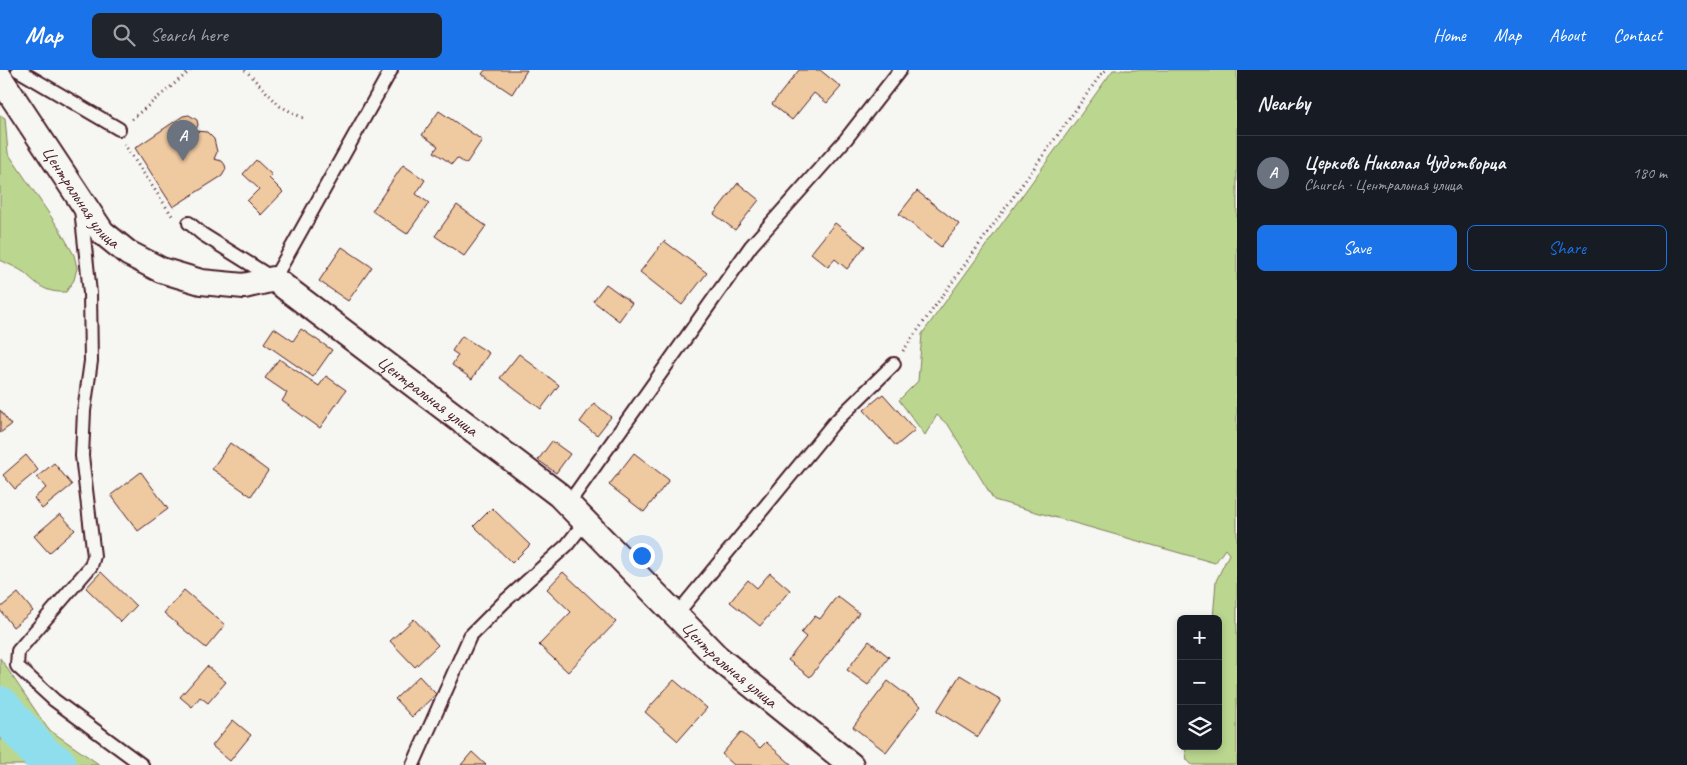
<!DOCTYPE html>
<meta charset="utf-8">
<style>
body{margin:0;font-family:Caveat,sans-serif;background:#20242c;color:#f1f3f6}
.controls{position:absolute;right:15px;bottom:15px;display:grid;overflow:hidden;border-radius:8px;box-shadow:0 2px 8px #0003}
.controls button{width:45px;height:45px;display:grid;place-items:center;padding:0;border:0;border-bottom:1px solid #363941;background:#171b24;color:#f1f3f6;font:25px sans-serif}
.you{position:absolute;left:641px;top:485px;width:18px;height:18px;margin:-12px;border:4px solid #fff;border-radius:50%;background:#1a73e8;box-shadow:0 0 0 8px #1a73e833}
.badge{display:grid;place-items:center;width:32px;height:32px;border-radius:50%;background:#1a73e8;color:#fff;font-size:16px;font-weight:700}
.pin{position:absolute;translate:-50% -41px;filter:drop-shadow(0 1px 2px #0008)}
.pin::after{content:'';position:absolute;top:26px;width:18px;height:15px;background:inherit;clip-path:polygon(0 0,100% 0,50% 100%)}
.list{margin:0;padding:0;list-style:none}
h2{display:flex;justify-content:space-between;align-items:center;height:65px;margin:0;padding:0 20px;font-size:21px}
h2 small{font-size:16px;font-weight:400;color:#9ea1a6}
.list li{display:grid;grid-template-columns:32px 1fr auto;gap:15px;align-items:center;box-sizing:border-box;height:75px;padding:0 20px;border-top:1px solid #363941}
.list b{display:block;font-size:19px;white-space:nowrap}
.list p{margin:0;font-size:16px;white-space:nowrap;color:#9ea1a6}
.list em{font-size:16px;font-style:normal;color:#9ea1a6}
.actions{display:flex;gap:10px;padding:15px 20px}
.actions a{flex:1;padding:11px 0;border:1px solid #1a73e8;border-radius:8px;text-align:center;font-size:18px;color:#1a73e8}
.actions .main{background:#1a73e8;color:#fff}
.icon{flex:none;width:28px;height:28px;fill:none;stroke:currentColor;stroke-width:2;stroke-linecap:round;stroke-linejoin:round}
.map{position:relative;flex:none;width:1237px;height:695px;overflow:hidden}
header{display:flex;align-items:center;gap:30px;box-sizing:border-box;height:70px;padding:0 25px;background:#1a73e8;color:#fff}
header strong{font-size:24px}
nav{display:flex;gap:28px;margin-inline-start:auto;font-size:18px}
.search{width:350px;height:45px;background:#20242c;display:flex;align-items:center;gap:12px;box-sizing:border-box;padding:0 18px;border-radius:8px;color:#9ea1a6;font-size:19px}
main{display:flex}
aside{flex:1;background:#171b24}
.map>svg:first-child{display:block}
.green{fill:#bbd78f;stroke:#827b5d}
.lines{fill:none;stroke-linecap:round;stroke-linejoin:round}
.river{stroke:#8fdeed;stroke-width:40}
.building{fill:#efc99f;stroke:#4a1f2b}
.lane-casing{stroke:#4a1f2b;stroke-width:16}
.street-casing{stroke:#4a1f2b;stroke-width:28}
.path{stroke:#4a1f2b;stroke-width:3;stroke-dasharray:1 4;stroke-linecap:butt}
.lane{stroke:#f6f6f2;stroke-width:12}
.street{stroke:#f6f6f2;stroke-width:24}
.labels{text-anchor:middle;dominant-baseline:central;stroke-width:4;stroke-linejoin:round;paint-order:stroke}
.street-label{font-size:18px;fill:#4a1f2b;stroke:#f6f6f2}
</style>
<header>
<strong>Map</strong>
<div class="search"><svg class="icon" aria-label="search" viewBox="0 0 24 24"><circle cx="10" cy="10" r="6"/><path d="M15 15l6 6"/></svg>Search here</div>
<nav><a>Home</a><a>Map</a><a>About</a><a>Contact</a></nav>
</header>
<main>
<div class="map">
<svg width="1237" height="695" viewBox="0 0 1237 695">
<rect width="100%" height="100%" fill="#f6f6f2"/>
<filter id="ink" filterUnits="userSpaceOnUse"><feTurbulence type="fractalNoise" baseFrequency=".02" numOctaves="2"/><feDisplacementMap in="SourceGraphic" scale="10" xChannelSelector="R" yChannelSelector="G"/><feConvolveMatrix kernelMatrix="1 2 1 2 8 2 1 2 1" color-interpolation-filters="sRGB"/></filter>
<g filter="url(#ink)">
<!-- green -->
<path class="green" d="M 1113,0 L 1237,0 L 1237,695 L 1192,695 L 1187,690 L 1185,676 L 1218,676 L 1218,549 L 1213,549 L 1216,511 L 1229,484 L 1225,479 L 1215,493 L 994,430 L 949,356 L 937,345 L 925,365 L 899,330 L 918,311 L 922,264 Z
M 0,45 L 5,48 L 8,83 L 60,160 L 74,185 L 77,198 L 74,210 L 66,222 C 46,223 39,216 25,203 C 18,198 8,194 0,190 Z
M 0,588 L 48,659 L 100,695 L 0,695 Z"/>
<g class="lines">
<!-- river -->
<path class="river" d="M 0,636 L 43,686 L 57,695"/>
</g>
<!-- building -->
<path class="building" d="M 485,0 L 527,0 L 512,24 L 482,4 Z
M 799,0 L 820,0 L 841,17 L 827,33 L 814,23 L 792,50 L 772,34 Z
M 439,41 L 482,70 L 466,94 L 457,88 L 452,94 L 434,82 L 438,76 L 422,65 Z
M 189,45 L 197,50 L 198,55 L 195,61 L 207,62 L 214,69 L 217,82 L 214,89 L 222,91 L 225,95 L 226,99 L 222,106 L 173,137 L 135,78 L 183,46 Z
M 256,90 L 272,105 L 269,108 L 283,122 L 261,145 L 247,131 L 259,119 L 243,104 Z
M 403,95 L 425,110 L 416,124 L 429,133 L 407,164 L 372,141 Z
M 738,113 L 759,130 L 735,160 L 714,144 Z
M 917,121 L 959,154 L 941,177 L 899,144 Z
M 457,135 L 486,156 L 464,186 L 435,166 Z
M 835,153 L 865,176 L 847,199 L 835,189 L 828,197 L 811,183 Z
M 664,171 L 707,203 L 682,235 L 640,202 Z
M 342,177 L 372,197 L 348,231 L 319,211 Z
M 606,214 L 632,233 L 619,251 L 593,231 Z
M 274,258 L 293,271 L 301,259 L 332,280 L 313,307 L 264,273 Z
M 462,266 L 489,283 L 472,309 L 452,295 L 458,285 L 452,281 Z
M 519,284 L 559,315 L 541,339 L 500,308 Z
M 279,289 L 319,316 L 326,306 L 346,320 L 320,358 L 282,331 L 287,323 L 265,308 Z
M 883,324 L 915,360 L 896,376 L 864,340 Z
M 594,333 L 611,347 L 597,365 L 580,352 Z
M 0,340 L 11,355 L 0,363 Z
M 552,371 L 570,384 L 556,403 L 538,390 Z
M 230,373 L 268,401 L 251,426 L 212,399 Z
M 634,383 L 669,410 L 644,442 L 609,415 Z
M 26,385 L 38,400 L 15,419 L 3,405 Z
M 54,393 L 72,415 L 42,439 L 34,428 L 46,418 L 37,407 Z
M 141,402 L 168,439 L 138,461 L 111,425 Z
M 492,438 L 530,475 L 512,493 L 474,456 Z
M 60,444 L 75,460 L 49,483 L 34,466 Z
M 101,502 L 136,536 L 121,552 L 86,518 Z
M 563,502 L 616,552 L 568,602 L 539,575 L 571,542 L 547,519 Z
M 770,503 L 790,520 L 760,556 L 730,532 L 748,510 L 757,518 Z
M 184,520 L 225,555 L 206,578 L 164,543 Z
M 18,523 L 33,541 L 13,557 L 0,540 L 0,538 Z
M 837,526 L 859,543 L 810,607 L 788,590 L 806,567 L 801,563 L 815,546 L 820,549 Z
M 414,549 L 438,575 L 415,597 L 390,571 Z
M 869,571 L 889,587 L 868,615 L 847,600 Z
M 207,596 L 226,612 L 208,633 L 200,627 L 192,637 L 180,627 Z
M 960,605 L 1001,630 L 978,667 L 937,641 Z
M 419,606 L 436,624 L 412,647 L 395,629 Z
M 674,610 L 707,638 L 678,671 L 645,642 Z
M 888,611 L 921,636 L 886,682 L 853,657 Z
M 233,650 L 251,665 L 230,691 L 212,676 Z
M 741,662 L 760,678 L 766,672 L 792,695 L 734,695 L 722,684 Z
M 472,682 L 486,695 L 461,695 Z"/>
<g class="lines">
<defs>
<path id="lane" d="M 18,0 L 119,59
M 81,139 L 90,223 L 91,291 L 84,341 L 82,386 L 94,486 L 91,496 L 18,581 L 17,596 L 54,630 L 142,695
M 189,153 L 202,164 L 274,209 L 391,0
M 568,434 L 751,176 L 846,69 L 900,0
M 676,545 L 833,354 L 894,294
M 413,695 L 470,566 L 504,532 L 567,475 L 585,452"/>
<g id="street">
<path id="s1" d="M 0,8 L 102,162 L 128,183 L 161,200 L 201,212 L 244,216 L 274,209 L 559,425 L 717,587 L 851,695"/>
</g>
</defs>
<!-- lane casing -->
<use href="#lane" class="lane-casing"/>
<!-- street casing -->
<use href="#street" class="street-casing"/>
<!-- path -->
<path class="path" d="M 245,0 L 280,36 L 305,49
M 132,49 L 191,0
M 124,74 L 173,147
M 903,281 L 1102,3 L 1106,0"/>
<!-- lane -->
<use href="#lane" class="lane"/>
<!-- street -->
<use href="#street" class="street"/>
</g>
</g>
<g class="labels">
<!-- street labels -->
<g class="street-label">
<text stroke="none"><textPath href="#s1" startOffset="144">Центральная улица</textPath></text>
<text stroke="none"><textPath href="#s1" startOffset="564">Центральная улица</textPath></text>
<text stroke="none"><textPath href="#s1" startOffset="969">Центральная улица</textPath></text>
</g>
</g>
</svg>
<div class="controls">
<button>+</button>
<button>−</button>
<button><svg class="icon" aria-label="layers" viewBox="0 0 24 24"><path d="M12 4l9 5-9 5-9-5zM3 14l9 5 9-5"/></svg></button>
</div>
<div class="you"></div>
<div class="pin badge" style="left:183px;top:91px;background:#6b7280">A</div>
</div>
<aside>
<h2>Nearby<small></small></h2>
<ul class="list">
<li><span class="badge" style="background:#6b7280">A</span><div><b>Церковь Николая Чудотворца</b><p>Church · Центральная улица</p></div><em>180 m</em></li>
</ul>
<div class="actions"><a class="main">Save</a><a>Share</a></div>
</aside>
</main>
